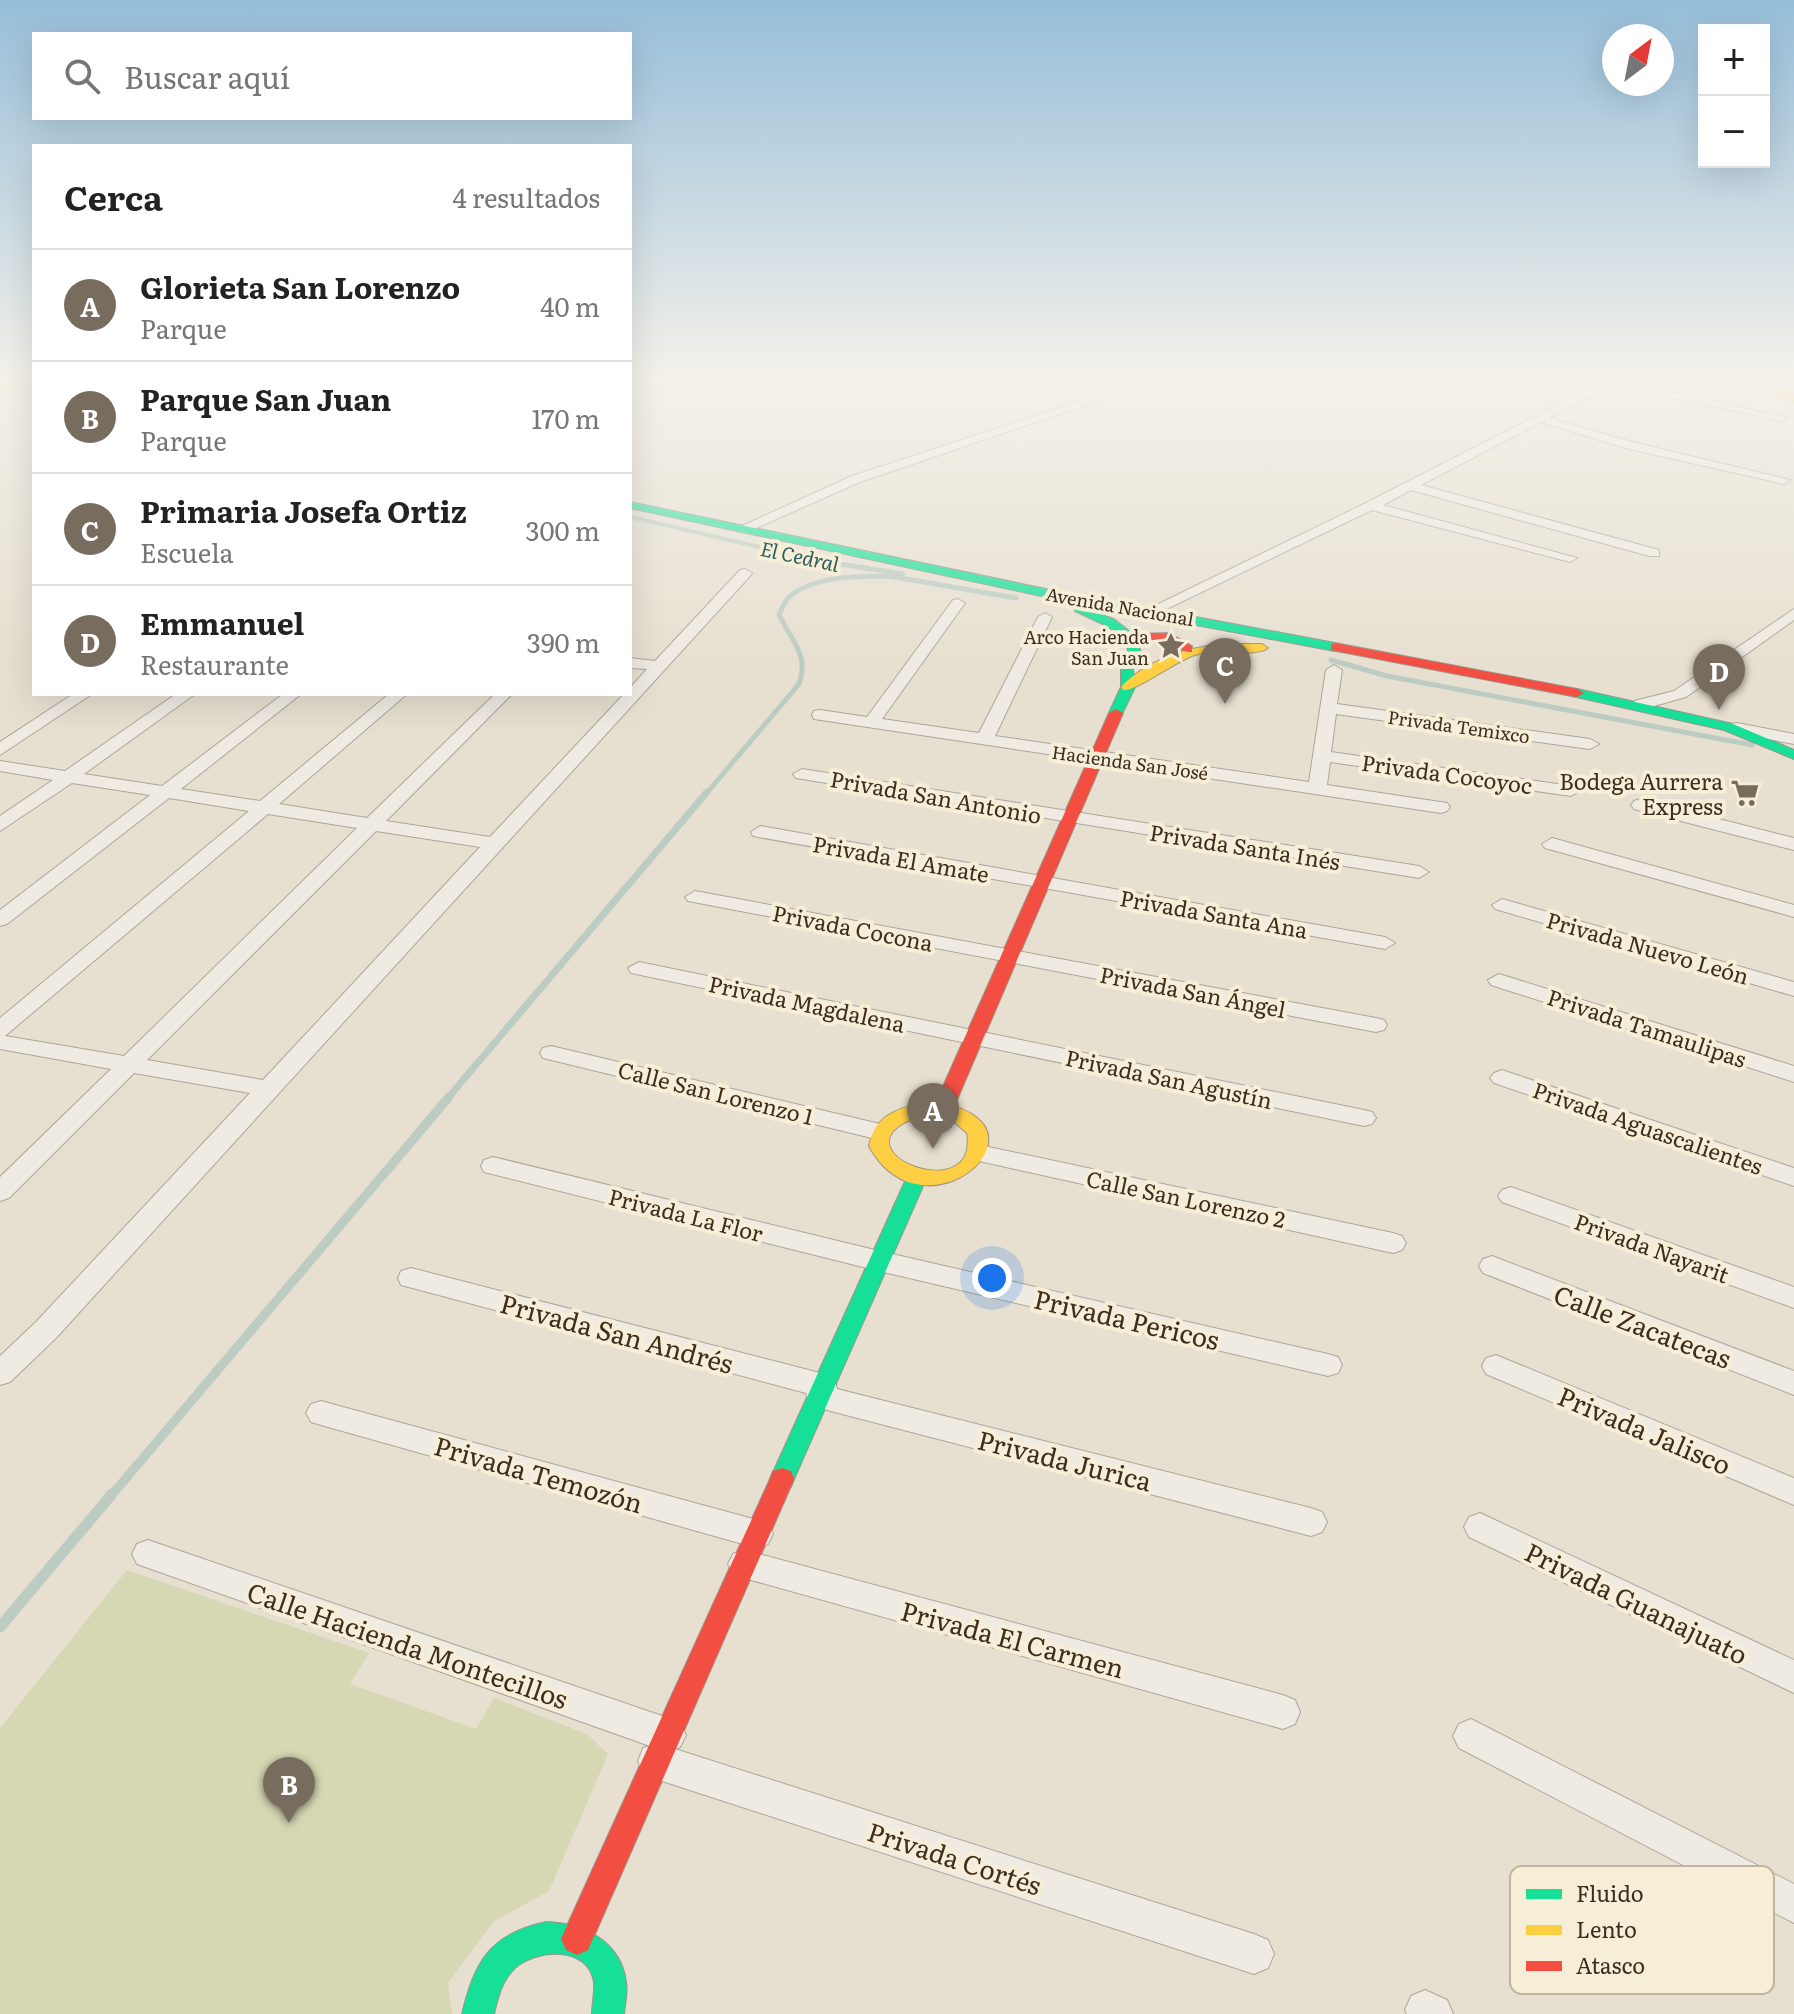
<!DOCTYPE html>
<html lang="es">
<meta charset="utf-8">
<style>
body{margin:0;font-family:Literata,serif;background:#f2f2f2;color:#222}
.controls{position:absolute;right:24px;top:24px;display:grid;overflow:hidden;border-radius:0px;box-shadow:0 8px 32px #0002}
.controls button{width:72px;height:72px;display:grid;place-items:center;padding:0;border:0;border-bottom:2px solid #e0e0e0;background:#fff;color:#222;font:40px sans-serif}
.compass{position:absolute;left:1602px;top:24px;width:72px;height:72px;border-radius:50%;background:#fff;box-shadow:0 8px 32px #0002;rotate:32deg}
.you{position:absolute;left:992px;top:1278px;width:28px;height:28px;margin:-20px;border:6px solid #fff;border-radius:50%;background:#1a73e8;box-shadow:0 0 0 12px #1a73e833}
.badge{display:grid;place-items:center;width:52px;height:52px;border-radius:50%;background:#786c5e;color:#fff;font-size:26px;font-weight:700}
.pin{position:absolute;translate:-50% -66px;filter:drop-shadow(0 2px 4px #0008)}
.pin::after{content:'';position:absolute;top:42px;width:28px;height:24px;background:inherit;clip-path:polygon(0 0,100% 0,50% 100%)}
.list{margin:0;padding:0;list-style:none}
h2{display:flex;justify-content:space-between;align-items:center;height:104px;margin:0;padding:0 32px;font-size:34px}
h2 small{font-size:26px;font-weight:400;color:#767676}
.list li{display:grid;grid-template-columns:52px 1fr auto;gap:24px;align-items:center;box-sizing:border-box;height:112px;padding:0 32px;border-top:2px solid #e0e0e0}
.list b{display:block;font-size:30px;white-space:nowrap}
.list p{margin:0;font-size:26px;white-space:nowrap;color:#767676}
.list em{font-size:26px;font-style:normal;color:#767676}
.icon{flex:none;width:44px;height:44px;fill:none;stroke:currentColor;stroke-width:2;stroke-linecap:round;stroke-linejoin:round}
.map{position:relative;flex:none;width:1794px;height:2014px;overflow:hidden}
.search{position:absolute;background:#fff;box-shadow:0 8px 32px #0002;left:32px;top:32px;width:600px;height:88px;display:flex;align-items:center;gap:20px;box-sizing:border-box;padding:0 28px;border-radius:0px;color:#767676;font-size:30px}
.panel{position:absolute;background:#fff;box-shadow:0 8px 32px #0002;left:32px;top:144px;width:600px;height:552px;border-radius:0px}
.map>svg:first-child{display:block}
.green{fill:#d6d7b3}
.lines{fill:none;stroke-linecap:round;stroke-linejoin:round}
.stream-far4{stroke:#bcccc2;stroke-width:4}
.stream-far3{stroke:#bcccc2;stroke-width:5}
.stream-far2{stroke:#bcccc2;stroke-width:7}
.stream-far1{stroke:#bcccc2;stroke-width:9}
.stream{stroke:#bcccc2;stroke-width:11}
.street-casing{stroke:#ada599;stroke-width:2}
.fast-casing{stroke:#9c958a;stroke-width:2}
.slow-casing{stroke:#9c958a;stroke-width:2}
.jam-casing{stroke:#9c958a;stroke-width:2}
.street{fill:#efebe3;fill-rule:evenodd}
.fast{fill:#16e098;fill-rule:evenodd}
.slow{fill:#ffcf43;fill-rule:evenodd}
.jam{fill:#f24e42;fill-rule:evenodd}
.labels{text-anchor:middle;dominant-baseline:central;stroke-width:8;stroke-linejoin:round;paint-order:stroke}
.far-street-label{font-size:18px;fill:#3d2e20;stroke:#f7eed8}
.far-poi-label{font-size:18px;fill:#3d2e20;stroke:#f7eed8;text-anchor:end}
.far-water-label{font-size:20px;font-style:italic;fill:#2f5d5a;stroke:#f7eed8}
.street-label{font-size:22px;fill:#3d2e20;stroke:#f7eed8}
.poi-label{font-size:22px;fill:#3d2e20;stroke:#f7eed8;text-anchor:end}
.near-street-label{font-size:26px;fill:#3d2e20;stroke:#f7eed8}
.key{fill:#f7eed8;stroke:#bfb4a1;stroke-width:2}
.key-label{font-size:22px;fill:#3d2e20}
</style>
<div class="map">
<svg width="1794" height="2014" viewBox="0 0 1794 2014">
<rect width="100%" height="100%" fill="#e7e0d1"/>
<!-- green -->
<path class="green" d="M 127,1570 L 369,1653 L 350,1684 L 476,1729 L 494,1698 L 587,1734 L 608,1754 L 549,1891 L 493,1922 L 448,1983 L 452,2014 L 0,2014 L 0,1728 Z"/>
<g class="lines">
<!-- stream-far4 -->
<path class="stream-far4" d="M 630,517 L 820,561"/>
<!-- stream-far3 -->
<path class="stream-far3" d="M 808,559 L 903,574
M 1331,660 L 1387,676 L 1752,745
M 706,794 L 799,684 C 810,654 790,640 779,614 C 782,609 785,601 789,597 C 812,576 860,576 889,576 L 1016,598"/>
<!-- stream-far2 -->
<path class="stream-far2" d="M 447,1099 L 707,792"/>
<!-- stream-far1 -->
<path class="stream-far1" d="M 111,1496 L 449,1097"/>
<!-- stream -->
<path class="stream" d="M 0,1627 L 112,1494"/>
<defs>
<path id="street" d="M 1142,381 L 1157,381 L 860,482 L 745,533 L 733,530 L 852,476 Z
M 1604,381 L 1624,381 L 1788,418 L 1782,421 L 1612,385 L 1549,418 L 1632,442 L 1790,480 L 1784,484 L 1625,448 L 1541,422 L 1421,485 L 1659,550 L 1659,556 L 1649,556 L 1411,490 L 1383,505 L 1577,558 L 1570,562 L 1372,510 L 1156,614 L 1146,614 L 1144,611 L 1366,503 Z
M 745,569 L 752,573 L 750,576 L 56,1338 L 10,1382 L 0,1385 L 0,1356 L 36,1322 L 250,1093 L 134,1073 L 9,1198 L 0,1201 L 0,1177 L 111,1069 L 0,1049 L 0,1018 L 249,811 L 169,798 L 7,924 L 0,926 L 0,910 L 150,795 L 72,783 L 0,831 L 0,816 L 53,780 L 0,771 L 0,761 L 65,771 L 176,694 L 195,694 L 84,774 L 162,786 L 283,694 L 301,694 L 181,789 L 260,801 L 389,694 L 407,694 L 279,804 L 367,818 L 495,694 L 512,694 L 386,821 L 490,837 L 624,694 L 630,694 L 630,688 L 647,669 L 630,668 L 630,658 L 655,661 L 740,570 ZM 268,814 L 357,828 L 124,1056 L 5,1036 ZM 376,831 L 480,847 L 263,1080 L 147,1060 Z
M 958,599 L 965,603 L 882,719 L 979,733 L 1038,617 L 1045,613 L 1052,617 L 995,736 L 1309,782 L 1326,670 L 1334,665 L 1342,670 L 1337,704 L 1590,739 L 1599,744 L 1590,749 L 1336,714 L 1331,752 L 1571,786 L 1580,791 L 1571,796 L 1330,762 L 1327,785 L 1447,803 L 1450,807 L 1447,811 L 1441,813 L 814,719 L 812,715 L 814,711 L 820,710 L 867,717 L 953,600 Z
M 1794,609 L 1794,620 L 1686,697 L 1640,710 L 1632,705 L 1634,701 L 1674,691 Z
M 73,694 L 92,694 L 0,755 L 0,742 Z
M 1737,723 L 1794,734 L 1794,744 L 1731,732 L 1729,728 L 1731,724 Z
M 802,769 L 1419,866 L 1429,872 L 1419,878 L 796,778 L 793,774 Z
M 1640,799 L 1794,838 L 1794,850 L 1634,809 L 1631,805 L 1634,801 Z
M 760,826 L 1385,937 L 1395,943 L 1385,949 L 753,836 L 751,832 Z
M 1552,838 L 1794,905 L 1794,917 L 1545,848 L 1542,844 Z
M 695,891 L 1376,1018 L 1384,1020 L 1387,1025 L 1384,1030 L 1376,1032 L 688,901 L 685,897 Z
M 1502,899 L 1794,982 L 1794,996 L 1495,909 L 1492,905 Z
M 639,962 L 1364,1110 L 1372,1112 L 1376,1118 L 1372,1124 L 1364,1126 L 631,973 L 628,968 Z
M 1499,974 L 1794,1066 L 1794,1082 L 1491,985 L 1488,980 Z
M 551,1046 L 880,1124 L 889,1126 L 892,1132 L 889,1138 L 880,1140 L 543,1058 L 540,1053 L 543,1048 Z
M 1502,1070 L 1794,1168 L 1794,1186 L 1494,1083 L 1490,1078 L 1494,1073 Z
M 979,1145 L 1393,1233 L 1402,1236 L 1406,1243 L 1402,1250 L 1393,1253 L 970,1159 L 967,1153 L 970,1147 Z
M 493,1157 L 879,1251 L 1328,1354 L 1338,1357 L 1342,1365 L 1338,1373 L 1328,1376 L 879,1271 L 484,1172 L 481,1166 L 484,1160 Z
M 1511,1187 L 1794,1287 L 1794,1308 L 1502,1202 L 1498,1196 L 1502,1190 Z
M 1492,1256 L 1794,1371 L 1794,1395 L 1483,1273 L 1479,1266 L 1483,1259 Z
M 411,1268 L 824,1374 L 834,1378 L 837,1389 L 1311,1508 L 1322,1512 L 1327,1522 L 1322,1532 L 1311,1536 L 819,1408 L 809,1404 L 806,1393 L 401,1285 L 398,1278 L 401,1271 Z
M 1496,1355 L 1794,1478 L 1794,1505 L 1486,1374 L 1482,1366 L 1486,1358 Z
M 321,1401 L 757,1520 L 768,1524 L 773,1534 L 768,1544 L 757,1548 L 321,1425 L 311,1422 L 306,1413 L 311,1404 Z
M 1480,1513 L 1794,1660 L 1794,1693 L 1469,1537 L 1464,1527 L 1469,1517 Z
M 148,1540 L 668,1718 L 680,1723 L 686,1735 L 680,1747 L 675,1749 L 1254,1934 L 1268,1940 L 1274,1954 L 1268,1968 L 1254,1974 L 656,1779 L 643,1774 L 638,1761 L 643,1748 L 650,1746 L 137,1564 L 132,1554 L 137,1544 Z
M 744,1550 L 1283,1695 L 1295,1700 L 1300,1712 L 1295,1724 L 1283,1729 L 744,1578 L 733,1574 L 728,1564 L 733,1554 Z
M 1471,1719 L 1794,1884 L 1794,1923 L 1459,1748 L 1453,1736 L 1459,1724 Z
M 1425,1990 L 1447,2000 L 1453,2014 L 1407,2014 L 1405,2010 L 1411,1996 Z"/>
<path id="fast" d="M 630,502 L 1046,589 L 1335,643 L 1341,647 L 1335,651 L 1046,597 L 630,508 Z
M 1079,604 L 1115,620 L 1138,638 L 1141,656 L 1133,669 L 1135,687 L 1121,716 L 1111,716 L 1109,713 L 1121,687 L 1121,669 L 1129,656 L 1126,640 L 1107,626 L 1075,611 L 1075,605 Z
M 1577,689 L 1733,724 L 1794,750 L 1794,759 L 1724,730 L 1572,696 L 1572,690 Z
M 917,1170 L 924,1172 L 927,1177 L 794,1479 L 791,1487 L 782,1490 L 773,1487 L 770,1479 L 907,1177 L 910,1172 Z
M 546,1922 C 583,1923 621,1941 626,1982 C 628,1992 625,2003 624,2014 L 592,2014 C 592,2004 595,1992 594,1982 C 588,1945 536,1949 515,1968 C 502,1980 498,1997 494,2014 L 462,2014 C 475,1961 490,1934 546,1922 Z"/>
<path id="slow" d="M 0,381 L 34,387 L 34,393 L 0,387 Z
M 1748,381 L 1759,381 L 1794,395 L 1794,401 Z
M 1222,644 L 1262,644 L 1268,648 C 1256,657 1214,650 1195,655 C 1175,661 1136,692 1123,690 L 1121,687 C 1147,660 1185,648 1222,644 Z
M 928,1101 C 942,1104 957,1105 970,1113 C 1033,1150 917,1235 869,1146 C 875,1113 899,1109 928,1101 ZM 929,1115 L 952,1120 L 967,1133 C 979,1206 845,1156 904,1123 C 911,1119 921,1117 929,1115 Z"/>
<path id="jam" d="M 1169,633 L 1192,646 L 1192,652 C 1181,653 1178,645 1167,641 C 1153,637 1138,646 1126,638 L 1132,634 Z
M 1335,643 L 1577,689 L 1584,693 L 1577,697 L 1331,650 L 1331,644 Z
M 1116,709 L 1123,713 L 953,1109 L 950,1114 L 936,1114 L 933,1109 L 1109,713 Z
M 782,1468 L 791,1471 L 794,1479 L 588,1950 L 577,1955 L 566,1950 L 561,1939 L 566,1928 L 770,1479 L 773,1471 Z"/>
</defs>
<!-- street casing -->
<use href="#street" class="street-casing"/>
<!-- fast casing -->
<use href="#fast" class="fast-casing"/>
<!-- slow casing -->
<use href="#slow" class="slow-casing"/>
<!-- jam casing -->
<use href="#jam" class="jam-casing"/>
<!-- street -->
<use href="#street" class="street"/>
<!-- fast -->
<use href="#fast" class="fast"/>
<!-- slow -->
<use href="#slow" class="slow"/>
<!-- jam -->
<use href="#jam" class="jam"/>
</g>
<!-- sky -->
<linearGradient id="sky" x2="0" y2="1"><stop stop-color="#96bed9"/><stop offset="0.57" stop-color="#f4f1ea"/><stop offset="1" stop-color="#f4f1ea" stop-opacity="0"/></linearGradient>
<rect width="1794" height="663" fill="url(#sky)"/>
<!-- icons -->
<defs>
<symbol id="sight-bare" viewBox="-9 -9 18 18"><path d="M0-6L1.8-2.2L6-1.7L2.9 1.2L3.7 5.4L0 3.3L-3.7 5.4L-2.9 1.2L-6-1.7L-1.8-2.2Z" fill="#786c5e" stroke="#f7eed8" stroke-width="2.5" paint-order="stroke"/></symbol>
<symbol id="supermarket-bare" viewBox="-9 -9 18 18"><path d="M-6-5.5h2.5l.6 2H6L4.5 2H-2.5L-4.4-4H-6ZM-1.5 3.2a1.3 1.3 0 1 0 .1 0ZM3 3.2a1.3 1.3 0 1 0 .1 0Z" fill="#786c5e" stroke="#f7eed8" stroke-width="2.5" paint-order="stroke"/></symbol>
</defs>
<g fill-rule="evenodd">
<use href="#sight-bare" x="1151" y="626" width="40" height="40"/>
<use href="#supermarket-bare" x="1725" y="773" width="40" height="40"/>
</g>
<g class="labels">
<!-- far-street labels -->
<g class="far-street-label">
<text transform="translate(1120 606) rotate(10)">Avenida Nacional</text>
<text transform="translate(1459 726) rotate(8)">Privada Temixco</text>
<text transform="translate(1130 762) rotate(8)">Hacienda San José</text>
</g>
<!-- far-poi labels -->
<g class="far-poi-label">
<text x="1149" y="636">Arco Hacienda<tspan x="1149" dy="21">San Juan</tspan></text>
</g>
<!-- far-water labels -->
<g class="far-water-label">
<text transform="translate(800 555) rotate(12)">El Cedral</text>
</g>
<!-- street labels -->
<g class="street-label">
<text transform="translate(1447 773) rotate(8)">Privada Cocoyoc</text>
<text transform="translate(936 796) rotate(10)">Privada San Antonio</text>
<text transform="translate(1245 846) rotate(9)">Privada Santa Inés</text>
<text transform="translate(901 858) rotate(10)">Privada El Amate</text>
<text transform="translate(1214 913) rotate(10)">Privada Santa Ana</text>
<text transform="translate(853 927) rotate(11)">Privada Cocona</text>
<text transform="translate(1648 947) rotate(16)">Privada Nuevo León</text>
<text transform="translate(1193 991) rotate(11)">Privada San Ángel</text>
<text transform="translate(807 1003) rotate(12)">Privada Magdalena</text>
<text transform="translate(1647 1027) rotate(18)">Privada Tamaulipas</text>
<text transform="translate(1169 1078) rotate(12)">Privada San Agustín</text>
<text transform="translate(716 1092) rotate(14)">Calle San Lorenzo 1</text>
<text transform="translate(1648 1127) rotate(19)">Privada Aguascalientes</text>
<text transform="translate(1186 1198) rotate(12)">Calle San Lorenzo 2</text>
<text transform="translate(686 1214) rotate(14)">Privada La Flor</text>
<text transform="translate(1652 1247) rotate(20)">Privada Nayarit</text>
</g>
<!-- poi labels -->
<g class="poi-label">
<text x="1723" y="780">Bodega Aurrera<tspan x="1723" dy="25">Express</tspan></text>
</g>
<!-- near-street labels -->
<g class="near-street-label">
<text transform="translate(1127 1318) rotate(13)">Privada Pericos</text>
<text transform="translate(1643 1325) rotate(21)">Calle Zacatecas</text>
<text transform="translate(617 1332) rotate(15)">Privada San Andrés</text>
<text transform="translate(1645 1429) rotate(23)">Privada Jalisco</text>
<text transform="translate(1065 1459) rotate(14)">Privada Jurica</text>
<text transform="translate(539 1473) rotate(16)">Privada Temozón</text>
<text transform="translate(1637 1602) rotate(26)">Privada Guanajuato</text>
<text transform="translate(1013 1638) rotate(15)">Privada El Carmen</text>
<text transform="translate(408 1644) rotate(19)">Calle Hacienda Montecillos</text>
<text transform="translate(955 1857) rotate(18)">Privada Cortés</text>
</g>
</g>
<!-- legend -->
<rect x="1510" y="1866" width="264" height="128" rx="12" class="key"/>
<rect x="1526" y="1889" width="36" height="10" fill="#16e098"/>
<rect x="1526" y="1925" width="36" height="10" fill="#ffcf43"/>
<rect x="1526" y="1961" width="36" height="10" fill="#f24e42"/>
<g class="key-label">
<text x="1576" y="1902">Fluido</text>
<text x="1576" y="1938">Lento</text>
<text x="1576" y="1974">Atasco</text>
</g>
</svg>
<div class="controls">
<button>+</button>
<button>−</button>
</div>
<svg class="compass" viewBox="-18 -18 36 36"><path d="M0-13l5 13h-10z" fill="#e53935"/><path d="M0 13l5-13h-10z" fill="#767676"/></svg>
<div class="you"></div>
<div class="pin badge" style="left:933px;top:1149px">A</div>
<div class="pin badge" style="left:289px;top:1823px">B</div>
<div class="pin badge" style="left:1225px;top:704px">C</div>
<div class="pin badge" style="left:1719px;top:710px">D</div>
<div class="search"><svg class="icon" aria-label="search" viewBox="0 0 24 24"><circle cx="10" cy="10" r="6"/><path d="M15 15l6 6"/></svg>Buscar aquí</div>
<section class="panel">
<h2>Cerca<small>4 resultados</small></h2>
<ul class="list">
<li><span class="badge">A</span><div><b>Glorieta San Lorenzo</b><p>Parque</p></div><em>40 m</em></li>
<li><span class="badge">B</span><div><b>Parque San Juan</b><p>Parque</p></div><em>170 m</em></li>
<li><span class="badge">C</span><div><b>Primaria Josefa Ortiz</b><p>Escuela</p></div><em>300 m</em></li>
<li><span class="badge">D</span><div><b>Emmanuel</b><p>Restaurante</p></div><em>390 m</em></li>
</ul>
</section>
</div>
